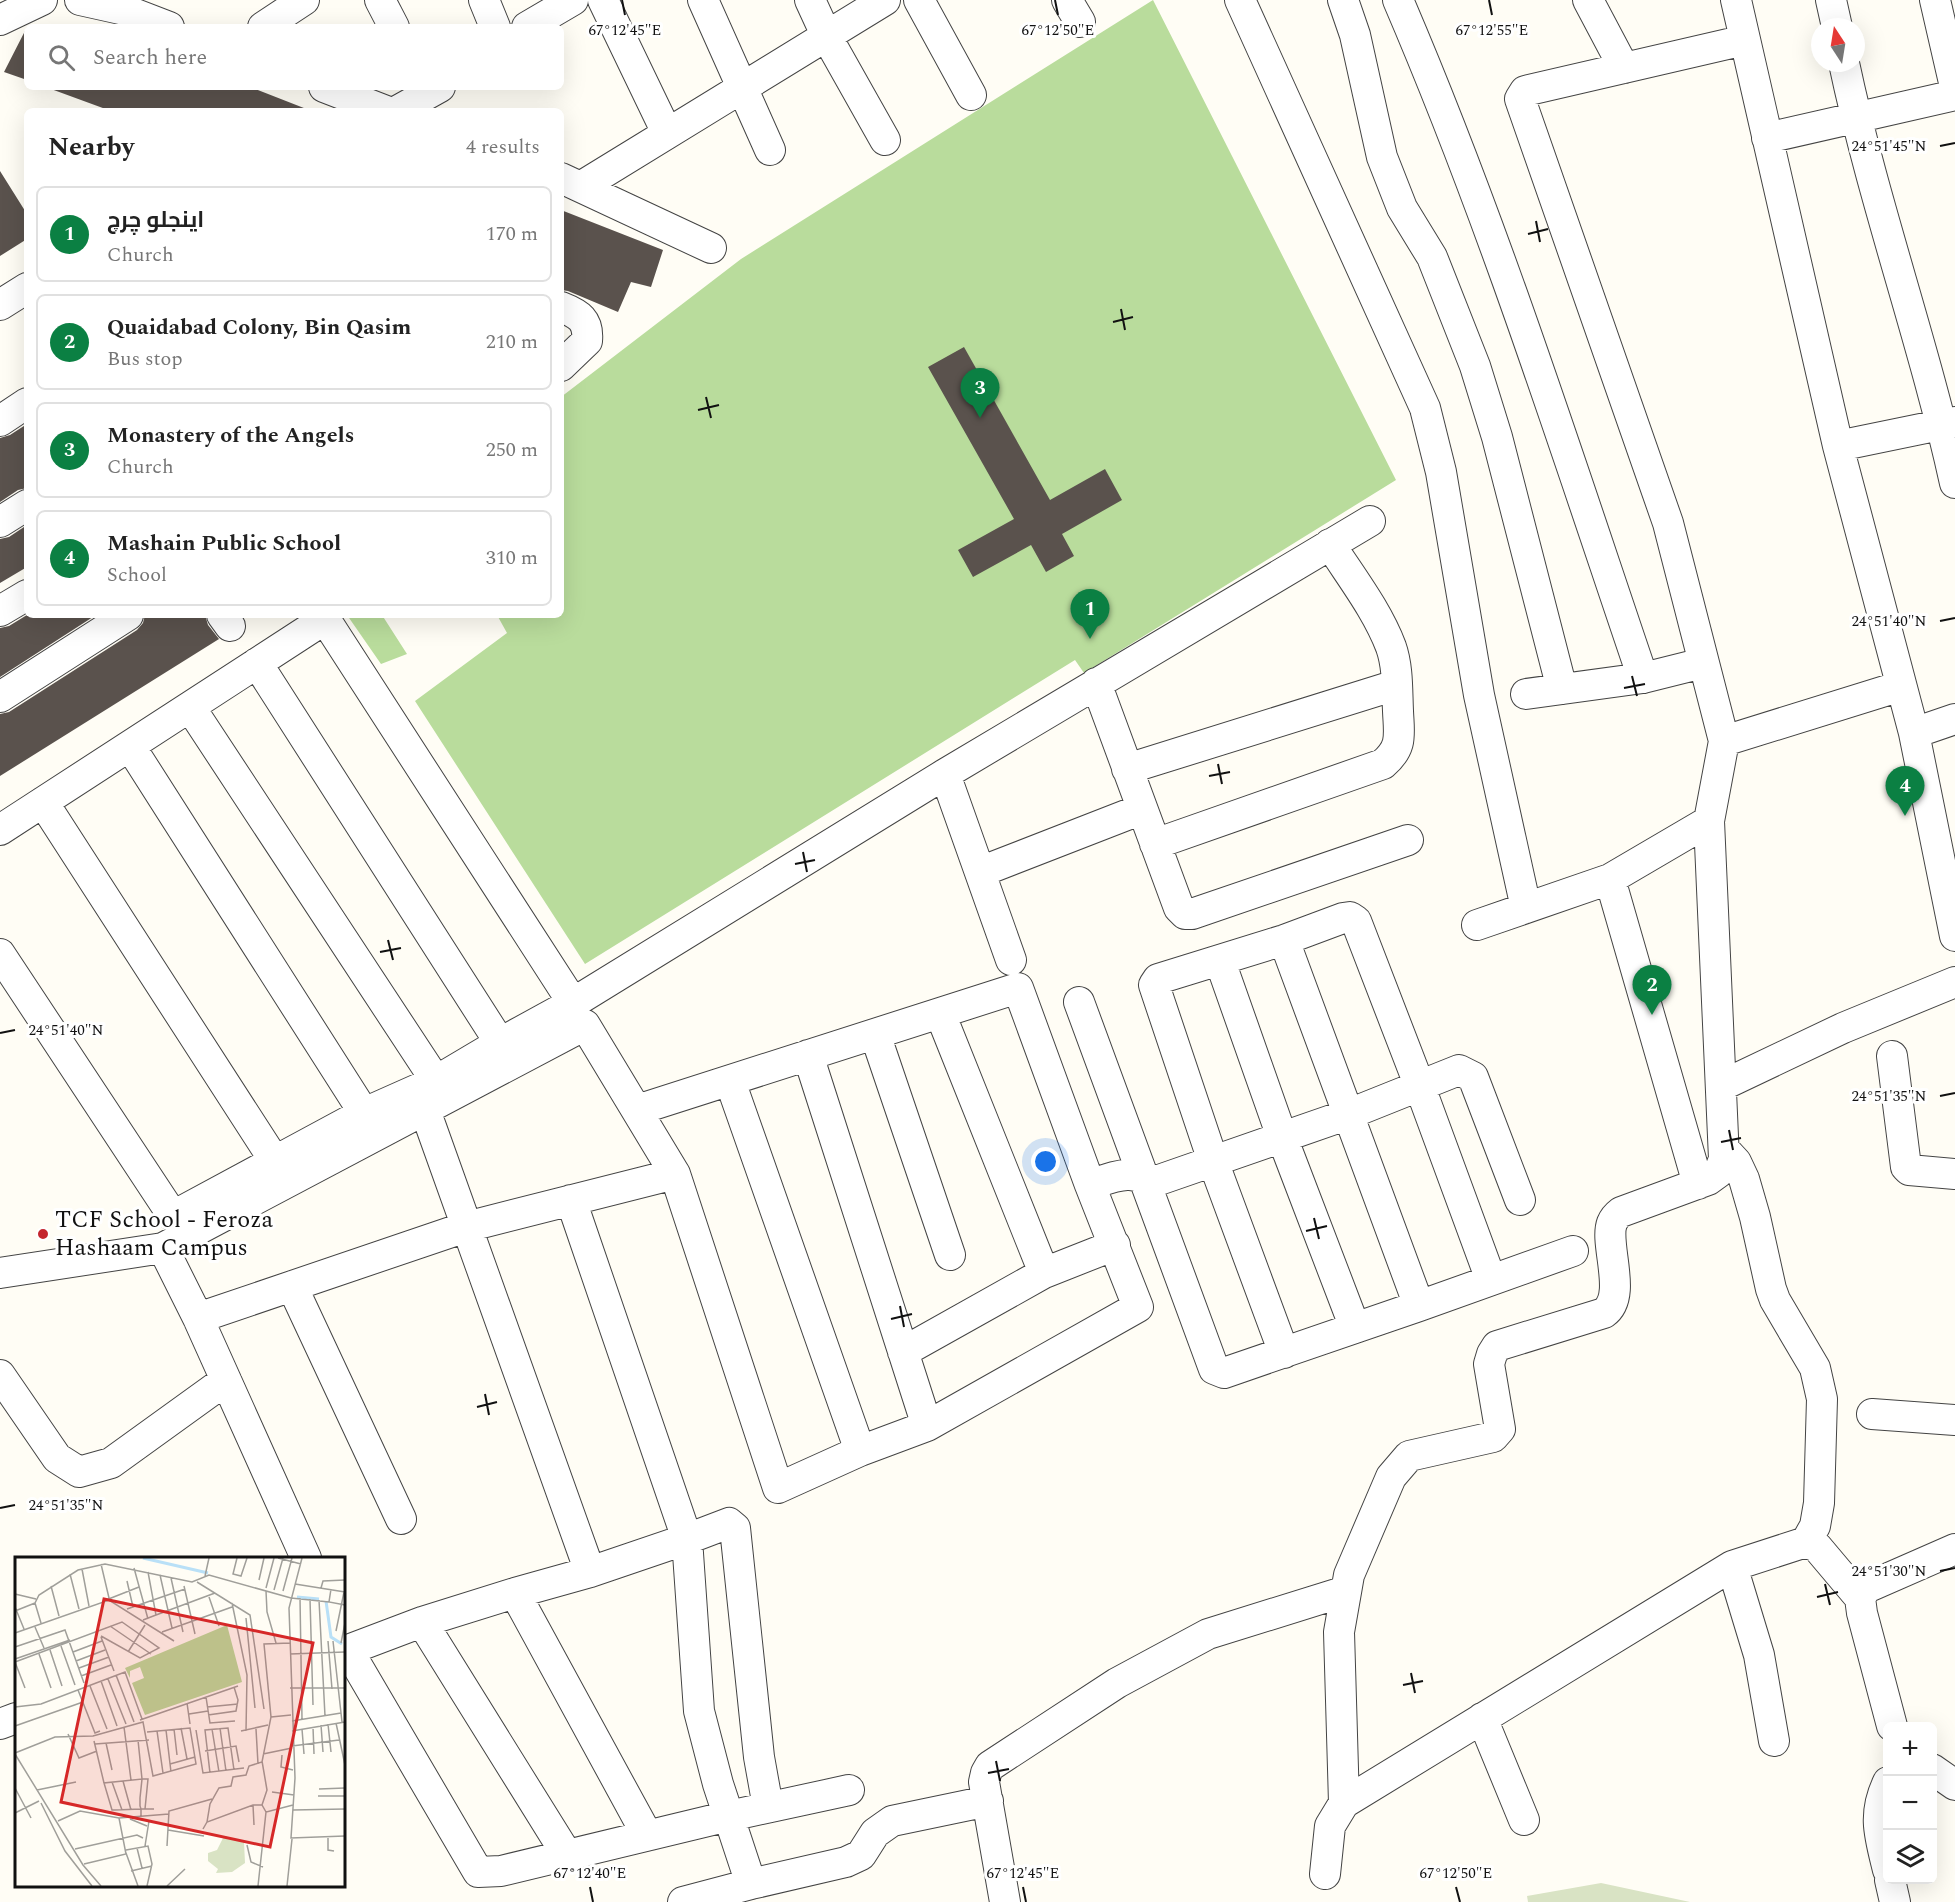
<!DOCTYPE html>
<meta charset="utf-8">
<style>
body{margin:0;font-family:Spectral,Cairo,serif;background:#f6f6f6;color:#222}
.controls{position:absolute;right:18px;bottom:18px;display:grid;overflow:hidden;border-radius:9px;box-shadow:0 6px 24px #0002}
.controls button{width:54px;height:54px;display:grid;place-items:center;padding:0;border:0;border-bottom:2px solid #e0e0e0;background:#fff;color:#222;font:30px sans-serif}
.compass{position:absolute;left:1811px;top:18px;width:54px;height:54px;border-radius:50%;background:#fff;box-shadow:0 6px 24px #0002;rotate:348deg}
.you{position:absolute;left:1046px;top:1162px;width:21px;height:21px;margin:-15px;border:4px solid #fff;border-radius:50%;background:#1a73e8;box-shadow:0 0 0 9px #1a73e833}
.badge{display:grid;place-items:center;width:39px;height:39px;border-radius:50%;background:#0b8043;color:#fff;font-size:20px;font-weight:700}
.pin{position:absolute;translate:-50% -50px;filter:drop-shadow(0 2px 3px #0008)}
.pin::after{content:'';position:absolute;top:32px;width:21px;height:18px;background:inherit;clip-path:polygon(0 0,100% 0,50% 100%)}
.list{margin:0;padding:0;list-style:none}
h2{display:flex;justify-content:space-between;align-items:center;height:78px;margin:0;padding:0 24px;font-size:26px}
h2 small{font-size:20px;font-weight:400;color:#767676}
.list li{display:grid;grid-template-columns:39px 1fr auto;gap:18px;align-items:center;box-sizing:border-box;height:96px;margin:0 12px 12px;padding:0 12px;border:2px solid #e0e0e0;border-radius:9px}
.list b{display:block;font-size:22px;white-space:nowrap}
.list p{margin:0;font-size:20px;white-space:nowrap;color:#767676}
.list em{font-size:20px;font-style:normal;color:#767676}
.icon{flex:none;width:33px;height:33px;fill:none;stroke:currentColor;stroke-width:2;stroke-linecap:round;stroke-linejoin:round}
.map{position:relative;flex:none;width:1955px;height:1902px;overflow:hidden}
.search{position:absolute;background:#fff;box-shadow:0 6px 24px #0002;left:24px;top:24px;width:540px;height:66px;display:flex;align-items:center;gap:15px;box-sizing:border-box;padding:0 21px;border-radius:9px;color:#767676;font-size:22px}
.panel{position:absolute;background:#fff;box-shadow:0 6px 24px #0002;left:24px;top:108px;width:540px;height:510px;border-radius:9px}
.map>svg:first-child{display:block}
.forest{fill:#b9dc9c}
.cemetery{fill:#d9e3c4}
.building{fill:#5a524d}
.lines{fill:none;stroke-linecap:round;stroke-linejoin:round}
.minor-casing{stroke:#444;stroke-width:32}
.minor{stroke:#fff;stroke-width:30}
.ticks{fill:none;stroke:#111;stroke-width:2}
.poi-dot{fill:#c4262e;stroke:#fff;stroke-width:2}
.labels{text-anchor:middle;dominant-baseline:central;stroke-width:6;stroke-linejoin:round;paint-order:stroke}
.poi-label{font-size:24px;fill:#111;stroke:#fff;text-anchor:start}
.inset-river{fill:none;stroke:#b9e0f7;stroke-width:3}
.inset-road{fill:none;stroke:#a09f9a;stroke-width:1.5}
.view{fill:#d62828;fill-opacity:0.15;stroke:#d62828;stroke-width:3}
.inset-edge{fill:none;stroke:#111;stroke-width:3}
.ticks-label{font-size:15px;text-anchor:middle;fill:#111;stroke:#fff;stroke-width:6;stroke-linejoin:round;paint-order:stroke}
</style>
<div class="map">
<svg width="1955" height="1902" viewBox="0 0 1955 1902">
<rect width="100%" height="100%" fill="#fffdf5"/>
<!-- forest -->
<path class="forest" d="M 1153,0 L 1396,480 L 1084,673 L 1075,660 L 585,964 L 415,701 L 507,633 L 497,615 L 561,615 L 561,397 L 741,259 Z
M 347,615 L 382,615 L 407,654 L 381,664 Z"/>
<!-- cemetery -->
<path class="cemetery" d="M 1601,1883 L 1690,1902 L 1528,1902 L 1527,1896 Z"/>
<!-- building -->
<path class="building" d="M 27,27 L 27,80 L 4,72 Z
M 51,87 L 250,87 L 309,110 L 111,111 L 51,89 Z
M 0,171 L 27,214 L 27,239 L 0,256 Z
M 561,210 L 663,250 L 651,287 L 631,282 L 618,312 L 568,291 L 561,290 Z
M 964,347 L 1050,500 L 1105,469 L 1122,500 L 1062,534 L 1074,556 L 1046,572 L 1031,545 L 973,577 L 958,550 L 1014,519 L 928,367 Z
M 27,424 L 27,488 L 18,490 L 0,502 L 0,438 L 10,435 Z
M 27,525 L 27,567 L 0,583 L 0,539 L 9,537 Z
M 27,615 L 96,615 L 0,677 L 0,628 L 9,626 Z
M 145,615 L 205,615 L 208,625 L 219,639 L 0,776 L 0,714 L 9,712 L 137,630 L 143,623 Z"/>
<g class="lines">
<defs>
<path id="minor" d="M 80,0 L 125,10 L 169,27
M 380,0 L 394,27
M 484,0 L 495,27
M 603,0 L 667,133
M 703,0 L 770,150
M 810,0 L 827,37 L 885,140
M 919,0 L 971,95
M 1067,0 L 1080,22
M 1240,0 L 1425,408 L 1441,472 L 1479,695 L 1526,908
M 1343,0 L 1355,35 L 1382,157 L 1402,208 L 1432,257 L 1475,366 L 1497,437 L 1562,689
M 1398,0 C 1493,221 1566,451 1643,678
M 1588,0 L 1624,68
M 1736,0 L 1838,446 L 1914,733 L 1955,936
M 1831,0 L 1837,27
M 1935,0 L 1955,87
M 0,20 L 42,0
M 263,27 L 304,0
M 527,27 L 573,0
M 1844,63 C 1874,205 1924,342 1955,483
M 324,87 L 386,111
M 397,111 L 440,87
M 1767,138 L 1955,95
M 561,178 L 711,248
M 582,186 L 885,0
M 0,305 L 27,288
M 561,307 C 579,314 589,320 587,341 L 561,366
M 0,421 L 27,403
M 1838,446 L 1955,422
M 0,522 L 27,505
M 0,611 L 27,595
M 222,615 L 230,626
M 257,663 L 500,1043
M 1096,683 L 1179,908 L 1185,914 L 1192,914 L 1408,840
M 1526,694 L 1643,678 L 1703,663
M 0,697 L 128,615
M 190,707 L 436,1081
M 1914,733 L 1955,719
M 1724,741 L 1901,686
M 130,746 L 364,1113
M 1127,769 L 1396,685
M 945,774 L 1011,960
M 43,802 L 274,1160
M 0,830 L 325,619 L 573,1003
M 1155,844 L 1383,764 C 1403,747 1399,735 1398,711 C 1397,690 1398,667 1391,647 C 1377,610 1351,577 1330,544
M 980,872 L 1142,809
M 1610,879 L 1698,1184
M 1477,925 L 1610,879 L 1709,821
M 1284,940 L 1419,1306
M 0,954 L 173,1216 L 364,1113 L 436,1081 L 500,1043 L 573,1003 L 945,774 L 1370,521
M 1220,961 L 1282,1137 L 1355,1328
M 1079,1002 L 1214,1369 L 1224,1373 L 1419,1306 L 1573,1251
M 940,1013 L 1044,1273
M 875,1034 L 950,1255
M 808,1055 L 927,1426
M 1892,1056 L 1906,1167 L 1909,1170 L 1955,1174
M 730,1081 L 860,1451
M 1721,1086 L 1843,1028 L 1955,982
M 425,1110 L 590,1572
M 1724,1149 L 1736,1162 L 1744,1179 L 1755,1217 L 1771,1289 L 1775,1300 L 1815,1368 L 1822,1399 L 1819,1503 L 1815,1526 L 1806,1542
M 1090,1185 C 1102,1181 1117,1174 1130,1175 C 1142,1176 1144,1181 1159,1180 L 1349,1114 L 1459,1070 L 1473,1077 L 1520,1200
M 571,1200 L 687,1539 L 729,1523 L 735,1528 L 759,1757 L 768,1807
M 163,1248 L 198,1318 L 306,1558
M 0,1273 L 163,1248 L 585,1025 L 675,1174 L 778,1488 L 860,1451 L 927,1426 L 1138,1307 L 1090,1185 L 1018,988 L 637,1110
M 292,1286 L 401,1519
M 198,1318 L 466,1227 L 675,1174
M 903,1352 L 1044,1273 L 1115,1245
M 1284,1353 L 1213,1161 L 1154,985 L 1158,979 L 1284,940 L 1343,918 L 1350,917 L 1356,921 L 1420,1087 L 1491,1280
M 0,1375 L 57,1458 L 79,1472 L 111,1463 L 226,1380
M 1872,1414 L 1955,1420
M 1732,1566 L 1759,1655 L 1774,1741
M 515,1593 L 647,1835
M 422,1622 L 567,1855
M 1482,1718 L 1524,1820
M 0,1724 L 16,1718
M 1892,1726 L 1862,1613 L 1860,1598 L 1866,1588 L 1955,1549
M 1932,1769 L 1955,1785
M 1888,1782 C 1872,1815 1880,1837 1888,1870
M 1344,1803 L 1339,1632 L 1349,1575 L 1391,1477 L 1409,1456 L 1493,1437 L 1500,1429 L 1489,1364 L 1492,1354 L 1497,1346 L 1604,1313 C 1628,1296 1604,1244 1612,1223 C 1614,1218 1617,1215 1621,1212 L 1708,1180 L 1719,1172 L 1724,1159 L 1709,821 L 1724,741 L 1668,523 L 1520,99 L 1525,91 L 1745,40
M 1325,1874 L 1330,1826 L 1344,1803 L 1732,1566 L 1806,1542 L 1817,1547 L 1860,1598
M 1890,1880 L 1895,1902
M 751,1884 L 718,1784 L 699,1711 L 687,1539 L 590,1572 L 515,1593 L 422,1622 L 348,1650 L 478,1872 L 501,1871 L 729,1816 L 849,1790
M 683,1902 L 751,1884 L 846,1862 L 861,1855 L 875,1833 L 892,1821 L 988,1801
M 1005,1902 L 984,1782 L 986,1773 L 990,1766 L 1117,1683 L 1208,1634 L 1346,1591"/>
</defs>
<!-- minor casing -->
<use href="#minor" class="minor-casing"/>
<!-- minor -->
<use href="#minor" class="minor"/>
</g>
<!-- ticks -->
<path class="ticks" d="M 622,0 L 625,15M 1055,0 L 1058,15M 1489,0 L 1492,15M 1940,146 L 1955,143M 1536,221 L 1540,242M 1528,234 L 1548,229M 1121,309 L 1125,330M 1113,322 L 1133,317M 706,397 L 711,418M 698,410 L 719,405M 1940,621 L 1955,618M 1632,676 L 1637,696M 1624,688 L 1645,684M 1218,764 L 1222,784M 1209,776 L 1230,772M 803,852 L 807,872M 795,864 L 815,860M 388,940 L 393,960M 380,952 L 401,948M 0,1033 L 15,1030M 1940,1096 L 1955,1093M 1729,1130 L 1733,1150M 1721,1142 L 1741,1138M 1314,1218 L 1319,1239M 1306,1231 L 1327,1226M 900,1306 L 904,1327M 891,1319 L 912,1314M 485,1394 L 489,1415M 477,1407 L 497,1402M 0,1508 L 15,1505M 1940,1571 L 1955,1568M 1825,1584 L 1830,1605M 1817,1597 L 1838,1592M 1411,1673 L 1415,1693M 1403,1685 L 1423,1681M 996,1761 L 1000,1781M 988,1773 L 1009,1769M 590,1887 L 593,1902M 1023,1887 L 1026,1902M 1456,1887 L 1460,1902"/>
<!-- markers -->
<circle class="poi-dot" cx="43" cy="1234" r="6"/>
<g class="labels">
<!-- poi labels -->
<g class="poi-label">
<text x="55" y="1220">TCF School - Feroza<tspan x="55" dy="28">Hashaam Campus</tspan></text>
</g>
</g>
<!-- overview -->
<g transform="translate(15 1557)">
<rect width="330" height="330" fill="#fffdf5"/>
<path d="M 212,68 L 227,125 L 130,158 L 117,126 L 129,121 L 125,110 L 115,114 L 115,121 L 110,111 Z" fill="#b9dc9c"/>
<path d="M 209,279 L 229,285 L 230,306 L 217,315 L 201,316 L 203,312 L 193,304 L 193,296 L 202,293 Z" fill="#d9e3c4"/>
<path class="inset-river" d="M 128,1 L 193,16M 282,40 L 304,42M 311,44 L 316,80 L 327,87"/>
<path class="inset-road" d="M 222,1 L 218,17 L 226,19 L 232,1M 263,1 L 286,7M 287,1 L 274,51 L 280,221 L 276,281 L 330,279M 86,7 L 94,41M 119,11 L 133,62M 67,12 L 74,49M 55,17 L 64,52M 145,18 L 157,71M 190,19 L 194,1M 156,21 L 168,75M 244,23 L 249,1M 112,24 L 118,50M 182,25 L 235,58 L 249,152M 280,27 L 330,35M 36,29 L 44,59M 169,29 L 180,77M 251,31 L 259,1M 306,31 L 308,24 L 330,23M 316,32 L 314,45 L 330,48M 259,33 L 268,1M 251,34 L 252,55 L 261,86M 268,34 L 277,1M 0,37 L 21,42M 194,40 L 204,69M 285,41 L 287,162M 295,42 L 298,148M 91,43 L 124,30M 304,43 L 310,159M 217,46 L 232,118 L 231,174M 0,50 L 9,72M 112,52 L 170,32M 0,54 L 20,46M 141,58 L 200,36M 231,61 L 240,151M 128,63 L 141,58 L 133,15M 26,66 L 20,46 L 24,38 L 63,13 L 90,7 L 177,25 L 194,18 L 276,41 L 314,45M 95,69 L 136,97M 20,70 L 29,91M 321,74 L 329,35M 147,75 L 217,50M 0,76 L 94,43 L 159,84M 86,80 L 99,114M 313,84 L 317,132M 318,84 L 327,165M 326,86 L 330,66M 46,89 L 60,128M 0,90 L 50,73 L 69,126M 35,93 L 47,129M 58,95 L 87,84M 113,95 L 130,68M 24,97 L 36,131M 275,97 L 330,95M 0,102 L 55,83M 61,104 L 90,93M 0,105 L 107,65 L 144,91 L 125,101 L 86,79M 0,105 L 10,131M 64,111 L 94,100M 101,118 L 119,165M 66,119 L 96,108M 93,122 L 111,167M 86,124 L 102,169M 75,129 L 92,172M 275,131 L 330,131M 63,133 L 80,176 L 85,174M 191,140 L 195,166 L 220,164M 172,146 L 175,167M 0,150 L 26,147 L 110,115 L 127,162M 192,150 L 223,147M 174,157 L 193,154M 193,158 L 221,154 L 223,143 L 219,130M 256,160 L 276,158M 125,163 L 223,129M 277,164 L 326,156M 321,166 L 330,208M 313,167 L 316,195M 306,168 L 308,195M 0,169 L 68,145M 109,170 L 116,223M 298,170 L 299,197M 166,171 L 172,202M 205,171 L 211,214M 159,172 L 162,198M 197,172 L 204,215M 241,172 L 243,207M 287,172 L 289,197M 151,173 L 156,215M 181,173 L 188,216 L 229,211M 142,174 L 148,216M 226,174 L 253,168M 277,174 L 330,165M 53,177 L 64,201 L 82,194M 123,183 L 127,222 L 133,222 L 130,252M 79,184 L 89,226M 91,186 L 97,213M 80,187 L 134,183M 277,189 L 324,183M 190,194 L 221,189 L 224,205M 0,196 L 40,180 L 78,179 L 128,165 L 138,219 L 181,207 L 175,171 L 132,175M 0,197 L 68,308 L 86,329M 248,197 L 277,191M 267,198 L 266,210 L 278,213M 155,207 L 180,200M 195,216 L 190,173 L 213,171 L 219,213M 108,224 L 116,253M 97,225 L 107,253M 0,231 L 16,261M 304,232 L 330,231M 22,233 L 61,225M 257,235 L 279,238M 303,239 L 330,239M 26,246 L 50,294 L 77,329M 238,248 L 239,268M 247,248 L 252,233 L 247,204M 278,253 L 330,252M 0,256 L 24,244M 126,260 L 126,252 L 125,249 L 125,241 L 127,222 L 89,226 L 97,253 L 100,253 L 126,252 L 139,252M 115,262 L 132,269M 43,264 L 65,254 L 104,261 L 154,257M 192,265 L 195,247 L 204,231 L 216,229 L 218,220 L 231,218 L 234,209 L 247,205 L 256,160 L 249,87 L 275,86M 188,272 L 192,265 L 238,248 L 247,248 L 251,255M 153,273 L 189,279M 313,281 L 313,293 L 319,294M 232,288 L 236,305 L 248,310M 130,289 L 134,264M 152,289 L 154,254 L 197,242M 122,291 L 127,311M 60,292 L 122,278 L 128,281M 111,293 L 133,289 L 137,307 L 132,329M 111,296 L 123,329M 69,307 L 111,297 L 104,261M 116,314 L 137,309M 152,329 L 170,312M 243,329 L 251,255 L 278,248M 272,329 L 277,282"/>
<path class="view" d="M 89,42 L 298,86 L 255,290 L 46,245 Z"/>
<rect width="330" height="330" class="inset-edge"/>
</g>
<g class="ticks-label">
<text x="625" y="35">67°12'45"E</text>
<text x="1058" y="35">67°12'50"E</text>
<text x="1492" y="35">67°12'55"E</text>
<text x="1889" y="151">24°51'45"N</text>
<text x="1889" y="626">24°51'40"N</text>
<text x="66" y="1035">24°51'40"N</text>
<text x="1889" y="1101">24°51'35"N</text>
<text x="66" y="1510">24°51'35"N</text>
<text x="1889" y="1576">24°51'30"N</text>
<text x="590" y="1878">67°12'40"E</text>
<text x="1023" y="1878">67°12'45"E</text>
<text x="1456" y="1878">67°12'50"E</text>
</g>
</svg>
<div class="controls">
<button>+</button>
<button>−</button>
<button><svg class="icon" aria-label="layers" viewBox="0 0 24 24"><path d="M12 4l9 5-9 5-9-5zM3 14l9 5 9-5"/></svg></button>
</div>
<svg class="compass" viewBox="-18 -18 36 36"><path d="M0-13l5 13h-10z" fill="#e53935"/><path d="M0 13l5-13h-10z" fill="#767676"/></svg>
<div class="you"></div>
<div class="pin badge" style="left:1090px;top:639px">1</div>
<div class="pin badge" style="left:1652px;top:1015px">2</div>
<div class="pin badge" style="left:980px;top:418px">3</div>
<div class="pin badge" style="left:1905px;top:816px">4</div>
<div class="search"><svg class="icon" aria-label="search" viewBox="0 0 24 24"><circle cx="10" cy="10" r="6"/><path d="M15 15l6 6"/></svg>Search here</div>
<section class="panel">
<h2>Nearby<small>4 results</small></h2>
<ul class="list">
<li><span class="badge">1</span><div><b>اینجلو چرچ</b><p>Church</p></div><em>170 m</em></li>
<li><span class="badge">2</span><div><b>Quaidabad Colony, Bin Qasim</b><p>Bus stop</p></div><em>210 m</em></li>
<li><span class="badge">3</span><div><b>Monastery of the Angels</b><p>Church</p></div><em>250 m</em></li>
<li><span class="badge">4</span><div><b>Mashain Public School</b><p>School</p></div><em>310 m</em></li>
</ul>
</section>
</div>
